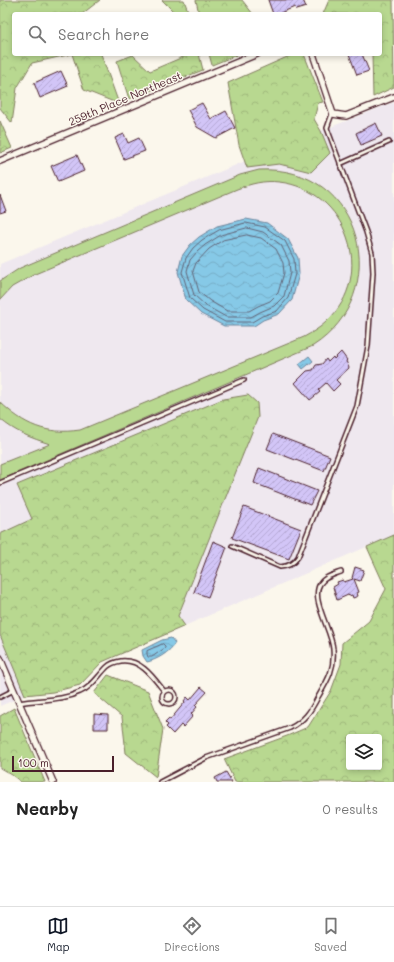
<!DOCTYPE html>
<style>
body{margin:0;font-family:Mali,sans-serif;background:#f6f6f6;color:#222}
.controls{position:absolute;right:12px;bottom:12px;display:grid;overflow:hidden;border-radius:4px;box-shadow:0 2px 6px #0003}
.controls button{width:36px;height:36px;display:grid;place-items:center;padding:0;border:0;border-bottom:1px solid #e0e0e0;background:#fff;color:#222;font:20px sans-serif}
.scale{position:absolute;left:12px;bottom:10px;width:102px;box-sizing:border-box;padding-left:4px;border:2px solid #4a1f2b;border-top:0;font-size:11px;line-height:14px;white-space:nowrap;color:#4a1f2b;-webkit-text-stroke:3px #fbf7ec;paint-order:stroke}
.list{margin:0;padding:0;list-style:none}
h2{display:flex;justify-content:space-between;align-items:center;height:52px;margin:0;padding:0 16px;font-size:17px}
h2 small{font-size:13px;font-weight:400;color:#767676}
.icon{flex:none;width:22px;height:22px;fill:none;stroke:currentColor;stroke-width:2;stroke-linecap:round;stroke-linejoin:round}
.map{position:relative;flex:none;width:394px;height:782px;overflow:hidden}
.search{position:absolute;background:#fff;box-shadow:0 2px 6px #0003;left:12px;right:12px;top:12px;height:44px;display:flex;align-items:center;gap:10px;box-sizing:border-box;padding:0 14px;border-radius:4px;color:#767676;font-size:15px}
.sheet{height:124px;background:#fff}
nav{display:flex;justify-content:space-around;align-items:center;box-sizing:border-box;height:56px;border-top:1px solid #e0e0e0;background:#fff;font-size:11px;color:#767676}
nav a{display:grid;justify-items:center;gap:2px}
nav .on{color:#111827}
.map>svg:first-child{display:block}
.built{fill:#efe8ef}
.green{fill:#b8d890;stroke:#817c5e}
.forest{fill:url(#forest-crowns);stroke:#817c5e;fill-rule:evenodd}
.water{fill:url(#water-waves);stroke:#6e859c}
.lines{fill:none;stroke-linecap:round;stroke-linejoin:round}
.shore{stroke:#626376;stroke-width:1}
.building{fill:url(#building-hatch);stroke:#4a1f2b}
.service-casing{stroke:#4a1f2b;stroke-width:6}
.minor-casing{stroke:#4a1f2b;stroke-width:8}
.service{stroke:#fbf7ec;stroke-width:3}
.minor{stroke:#fbf7ec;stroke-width:5.5}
.labels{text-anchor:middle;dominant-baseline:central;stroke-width:3;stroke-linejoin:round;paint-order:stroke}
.street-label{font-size:11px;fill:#4a1f2b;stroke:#fbf7ec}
</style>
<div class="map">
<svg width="394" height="782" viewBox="0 0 394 782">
<defs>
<pattern id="forest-crowns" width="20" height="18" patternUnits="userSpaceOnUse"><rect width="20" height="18" fill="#b8d890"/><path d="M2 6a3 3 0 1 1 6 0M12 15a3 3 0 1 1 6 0" fill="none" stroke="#a0b97c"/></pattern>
<pattern id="water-waves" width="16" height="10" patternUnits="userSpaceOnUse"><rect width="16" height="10" fill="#86c9e7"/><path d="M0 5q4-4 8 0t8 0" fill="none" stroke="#75acc6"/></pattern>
<pattern id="building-hatch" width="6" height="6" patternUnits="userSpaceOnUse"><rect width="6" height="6" fill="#d2c5f7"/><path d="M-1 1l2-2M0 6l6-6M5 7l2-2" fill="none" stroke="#b6a9d4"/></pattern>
</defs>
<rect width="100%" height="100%" fill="#fbf7ec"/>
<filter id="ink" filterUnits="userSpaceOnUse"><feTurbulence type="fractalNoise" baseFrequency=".025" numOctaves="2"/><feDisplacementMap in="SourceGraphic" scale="8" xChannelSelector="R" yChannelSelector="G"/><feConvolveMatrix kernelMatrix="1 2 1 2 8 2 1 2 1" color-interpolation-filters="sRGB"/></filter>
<g filter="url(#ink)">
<!-- built -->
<path class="built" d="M 394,102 L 394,535 L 0,706 L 0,264 L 255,157 Z"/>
<!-- green -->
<path class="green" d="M 259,170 C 364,164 394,294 313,346 L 0,480 L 0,464 L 50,444 C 31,438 15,432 0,419 L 0,402 C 24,425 46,435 80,430 L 304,337 C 311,333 320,328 326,322 C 378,275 346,189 279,182 C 264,180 250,184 237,189 L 35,274 L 12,287 L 0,300 L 0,281 L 20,268 L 240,175 Z"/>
<!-- forest -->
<path class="forest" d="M 0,0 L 100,0 L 82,14 L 14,14 L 14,54 L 101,54 L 119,104 L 84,90 L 72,54 L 32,63 L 17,88 L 12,123 L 0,108 Z
M 162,0 L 184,0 L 189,14 L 176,14 Z
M 196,0 L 242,0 L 253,14 L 199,14 Z
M 329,0 L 393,0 L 394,87 L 373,97 L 372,54 L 380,54 L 380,14 L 323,14 Z
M 183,54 L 199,54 L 203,70 L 129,99 L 117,61 L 133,55 L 150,71 L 183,57 Z
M 209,54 L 239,54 L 212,65 Z
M 294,54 L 304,54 L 323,102 L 318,103 L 314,119 L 321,131 L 330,153 L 311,172 L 279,164 L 247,168 L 239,145 L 228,83 Z
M 0,121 L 12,148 L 0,153 Z
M 248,395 L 257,403 L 258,417 L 178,616 L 185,626 L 102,662 L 80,685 L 53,692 L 25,695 L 0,635 L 0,534 L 32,519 L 17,485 L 223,399 Z
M 394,535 L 394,782 L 235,782 L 224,759 L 287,736 L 308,727 L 331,691 L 341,664 L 342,643 L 369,621 L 386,589 L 367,547 ZM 349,737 L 379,737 L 379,767 L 349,767 Z
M 108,675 L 148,691 L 163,729 L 156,777 L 126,753 L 122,717 L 94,693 Z
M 14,708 L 45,782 L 21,782 L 12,775 L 0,768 L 0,716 Z"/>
<!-- water -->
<path class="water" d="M 246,219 L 267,223 L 288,239 L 298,258 L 299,274 L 292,300 L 279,314 L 263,320 L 254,326 L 224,326 L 201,314 L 186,300 L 178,272 L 182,256 L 190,245 L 199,237 L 217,226 Z
M 309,356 L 313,361 L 303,369 L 299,364 Z
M 171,638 L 175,643 C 170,652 157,660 147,662 L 143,656 L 142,650 L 162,640 Z"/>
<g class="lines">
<!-- shore -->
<path class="shore" d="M 246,223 L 265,227 L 285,241 L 294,259 L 295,274 L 288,298 L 277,311 L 262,316 L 252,322 L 225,322 L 203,310 L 190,298 L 182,272 L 186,258 L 193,248 L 202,240 L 219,230 Z
M 247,228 L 263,232 L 281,245 L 289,261 L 290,273 L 284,296 L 274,306 L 260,312 L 251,317 L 226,317 L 206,306 L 194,295 L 187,271 L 190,260 L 197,252 L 205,245 L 221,235 Z
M 247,235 L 261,238 L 276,249 L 283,263 L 284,273 L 278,293 L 270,301 L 258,306 L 249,311 L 227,311 L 210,301 L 199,292 L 193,271 L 196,263 L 209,249 L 223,240 Z
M 163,644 L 165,646 L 165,648 L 152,657 L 148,657 L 147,654 L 147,651 Z"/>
</g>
<!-- building -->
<path class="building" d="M 268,0 L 303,0 L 306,7 L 296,10 L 295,7 L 280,13 L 280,14 L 273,14 Z
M 349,54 L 362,54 L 369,71 L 357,75 Z
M 61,71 L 68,86 L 40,98 L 34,83 Z
M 202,103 L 211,119 L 226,111 L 235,128 L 216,138 L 197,127 L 188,110 Z
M 376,123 L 382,136 L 361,145 L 356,133 Z
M 124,134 L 128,143 L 139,138 L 145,151 L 124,159 L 115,138 Z
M 77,155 L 84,171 L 58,182 L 51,166 Z
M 0,195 L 6,211 L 0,213 Z
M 341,352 L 347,360 L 346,361 L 349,368 L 336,380 L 340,384 L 333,391 L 326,383 L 318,390 L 320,392 L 310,400 L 295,383 L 307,371 L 313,370 L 316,365 L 322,364 L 326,359 L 328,362 L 333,357 L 334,359 Z
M 273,434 L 330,456 L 324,471 L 267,449 Z
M 259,468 L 317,491 L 310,505 L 254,483 Z
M 244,507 L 301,529 L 289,559 L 232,538 Z
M 213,541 L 227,547 L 208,597 L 194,592 Z
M 355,567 L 364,570 L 360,581 L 354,579 L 359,592 L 357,593 L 358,596 L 353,598 L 352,595 L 349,596 L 348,595 L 337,600 L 333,587 L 338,584 L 337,582 L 343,580 L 344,582 L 353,579 L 352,578 Z
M 201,687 L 207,692 L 195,705 L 197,707 L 191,714 L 193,716 L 183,727 L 181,725 L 173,734 L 166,727 L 168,725 L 165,722 L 169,718 L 170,720 L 185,702 L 184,701 L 187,697 L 190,700 Z
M 94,714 L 108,715 L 108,729 L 94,729 Z
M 226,772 L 232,782 L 217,782 L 215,778 Z"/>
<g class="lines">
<defs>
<path id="service" d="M 340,164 L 389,142
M 0,483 L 244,380
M 232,546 L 280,567 C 289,566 293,564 298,557 L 357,406 L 368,346 L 373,273 L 372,253 L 366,232 L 327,128 L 332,114
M162 697a7 7 0 1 1 14 0a7 7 0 1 1-14 0Z
M 0,697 L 14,690
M 19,703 C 40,699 61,701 80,692 C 92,687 98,676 107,667 C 110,664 115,662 121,661 C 141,659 153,677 164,691
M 160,782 L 206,758 L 290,728 C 304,721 311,711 318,697 C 328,680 335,669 333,649 C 332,631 310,599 320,584 C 324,577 333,575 341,572"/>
<path id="minor" d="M 313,54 L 333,114 L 346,116 L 394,97
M 0,161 L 257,54
M 0,658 L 53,782"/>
</defs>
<!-- service casing -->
<use href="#service" class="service-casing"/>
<!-- minor casing -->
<use href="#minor" class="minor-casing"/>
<!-- service -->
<use href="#service" class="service"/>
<!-- minor -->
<use href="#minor" class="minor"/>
</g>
</g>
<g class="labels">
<!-- street labels -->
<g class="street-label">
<text transform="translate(125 98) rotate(-23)">259th Place Northeast</text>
</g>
</g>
</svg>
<div class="controls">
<button><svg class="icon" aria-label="layers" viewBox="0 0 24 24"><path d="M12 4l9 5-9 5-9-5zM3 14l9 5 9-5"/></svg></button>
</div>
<div class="scale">100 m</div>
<div class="search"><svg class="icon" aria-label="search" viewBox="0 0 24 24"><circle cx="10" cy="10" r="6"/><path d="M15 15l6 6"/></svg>Search here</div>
</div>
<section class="sheet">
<h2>Nearby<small>0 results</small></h2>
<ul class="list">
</ul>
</section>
<nav>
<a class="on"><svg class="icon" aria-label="map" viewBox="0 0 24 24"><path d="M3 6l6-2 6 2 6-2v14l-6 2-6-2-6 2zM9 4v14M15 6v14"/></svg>Map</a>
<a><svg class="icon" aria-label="directions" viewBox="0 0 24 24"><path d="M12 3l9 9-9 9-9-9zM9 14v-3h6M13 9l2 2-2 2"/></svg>Directions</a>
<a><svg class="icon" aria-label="saved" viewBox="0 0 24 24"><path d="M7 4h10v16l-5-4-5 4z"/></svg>Saved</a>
</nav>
